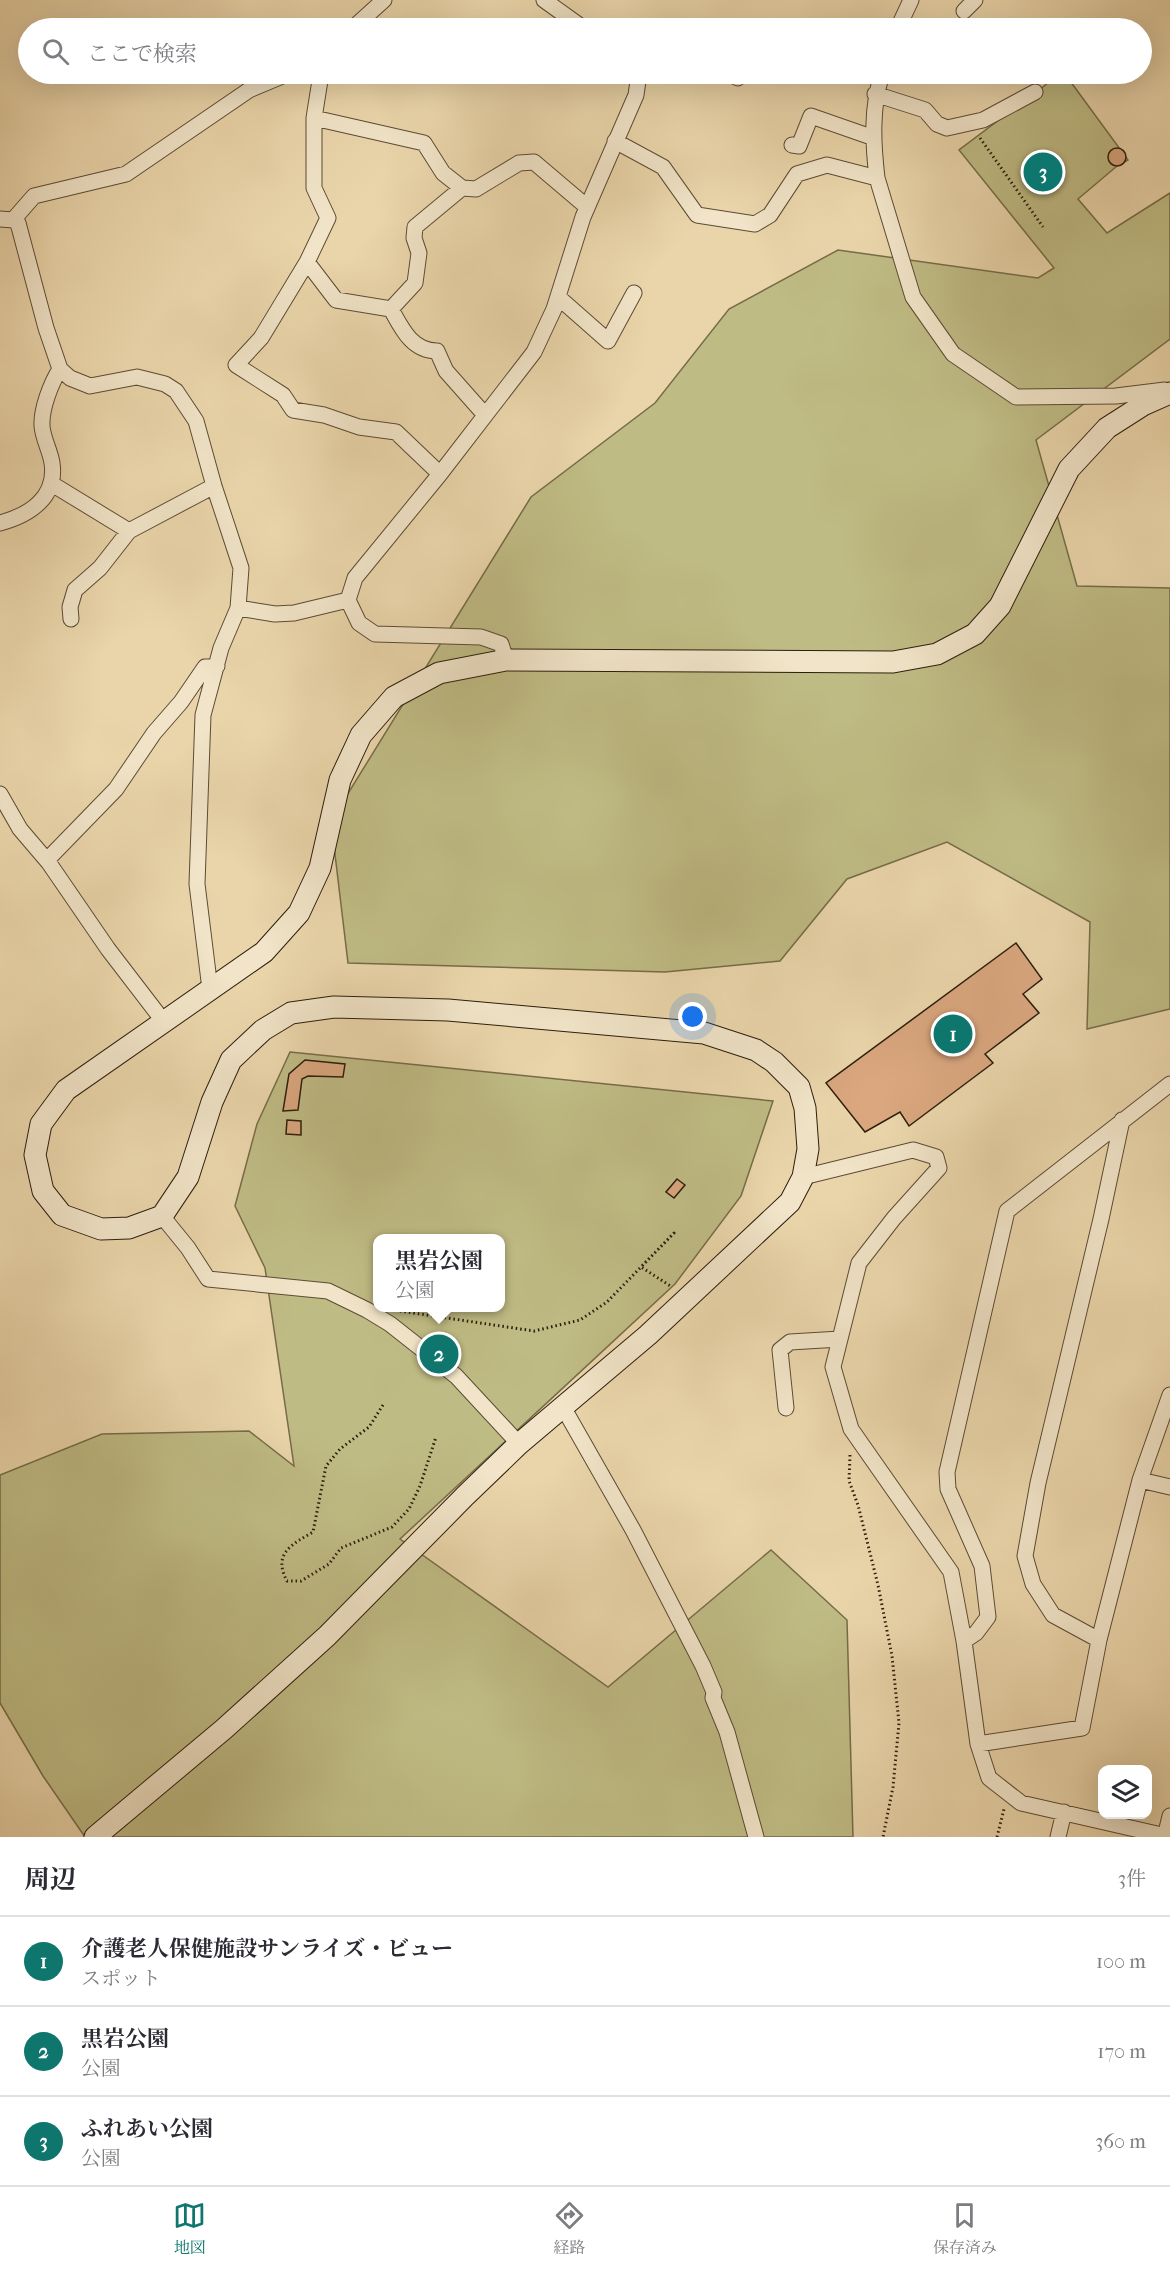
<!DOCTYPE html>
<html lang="ja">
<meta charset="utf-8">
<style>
body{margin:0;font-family:"IM FELL French Canon","Noto Serif JP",serif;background:#f7f7f7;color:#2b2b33}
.controls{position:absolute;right:18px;bottom:18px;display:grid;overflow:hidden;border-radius:12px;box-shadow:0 6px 24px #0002}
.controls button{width:54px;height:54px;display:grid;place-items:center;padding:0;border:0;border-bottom:2px solid #e1e1e2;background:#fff;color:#2b2b33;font:30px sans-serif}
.you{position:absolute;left:693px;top:1017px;width:21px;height:21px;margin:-15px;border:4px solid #fff;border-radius:50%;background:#1a73e8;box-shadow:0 0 0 9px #1a73e833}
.badge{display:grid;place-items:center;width:39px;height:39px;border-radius:50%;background:#0f766e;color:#fff;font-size:20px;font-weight:700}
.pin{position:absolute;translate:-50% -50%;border:3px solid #fff;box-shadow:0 2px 6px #0006}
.popup{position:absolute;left:373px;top:1234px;width:132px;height:78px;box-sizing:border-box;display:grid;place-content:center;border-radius:12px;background:#fff;filter:drop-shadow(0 2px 4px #0005);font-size:20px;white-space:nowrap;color:#7c7c81}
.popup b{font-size:22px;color:#2b2b33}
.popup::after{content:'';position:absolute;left:50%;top:100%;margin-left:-12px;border:12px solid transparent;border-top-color:#fff}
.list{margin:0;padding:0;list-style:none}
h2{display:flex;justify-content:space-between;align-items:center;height:78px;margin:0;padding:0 24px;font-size:26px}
h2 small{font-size:20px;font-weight:400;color:#7c7c81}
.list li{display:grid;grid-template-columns:39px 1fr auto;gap:18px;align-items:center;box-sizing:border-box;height:90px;padding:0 24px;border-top:2px solid #e1e1e2}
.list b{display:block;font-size:22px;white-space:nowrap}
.list p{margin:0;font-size:20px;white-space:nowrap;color:#7c7c81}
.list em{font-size:20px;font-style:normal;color:#7c7c81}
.icon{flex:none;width:33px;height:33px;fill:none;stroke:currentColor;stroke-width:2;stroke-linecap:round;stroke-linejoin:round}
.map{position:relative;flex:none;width:1170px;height:1837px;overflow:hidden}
.search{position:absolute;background:#fff;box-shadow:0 6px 24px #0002;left:18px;right:18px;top:18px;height:66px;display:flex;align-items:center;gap:15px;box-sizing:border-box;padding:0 21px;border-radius:33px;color:#7c7c81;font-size:22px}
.sheet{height:348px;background:#fff}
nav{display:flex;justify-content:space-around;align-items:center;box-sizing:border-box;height:84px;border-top:2px solid #e1e1e2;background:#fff;font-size:16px;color:#7c7c81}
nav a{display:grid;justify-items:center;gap:3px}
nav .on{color:#0f766e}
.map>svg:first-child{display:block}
.green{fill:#bfbb84;stroke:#766c48;stroke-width:1.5;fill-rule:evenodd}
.building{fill:#daa77f;stroke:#2d1d0d;stroke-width:1.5}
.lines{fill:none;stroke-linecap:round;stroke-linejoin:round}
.street-casing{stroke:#5c4b34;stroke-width:17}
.secondary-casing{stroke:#2d1d0d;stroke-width:23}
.path{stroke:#2d1d0d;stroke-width:3;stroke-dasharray:1.5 3;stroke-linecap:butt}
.street{stroke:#f1e4c8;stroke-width:15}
.secondary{stroke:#f1e4c8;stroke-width:21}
</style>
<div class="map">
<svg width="1170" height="1837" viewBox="0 0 1170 1837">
<rect width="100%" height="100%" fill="#ead5aa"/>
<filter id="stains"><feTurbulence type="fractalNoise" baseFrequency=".00333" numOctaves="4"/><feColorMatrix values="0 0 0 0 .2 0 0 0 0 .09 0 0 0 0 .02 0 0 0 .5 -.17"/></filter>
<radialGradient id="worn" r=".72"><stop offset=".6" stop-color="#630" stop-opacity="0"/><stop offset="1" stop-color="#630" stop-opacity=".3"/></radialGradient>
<!-- green -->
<path class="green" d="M 1060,74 L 1065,74 L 1128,160 L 1117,166 L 1078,199 L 1107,233 L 1170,193 L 1170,339 L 1036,440 L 1077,586 L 1170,588 L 1170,1009 L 1087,1029 L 1090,922 L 947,842 L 847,879 L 780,961 L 665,972 L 348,963 L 331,821 L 531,497 L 655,403 L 729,309 L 838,250 L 1038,278 L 1054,268 L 959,150 Z
M 290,1052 L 773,1101 L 741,1196 L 675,1284 L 400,1539 L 608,1687 L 771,1550 L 847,1620 L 853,1837 L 85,1837 L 43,1776 L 0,1703 L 0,1475 L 102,1434 L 249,1431 L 294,1466 L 265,1268 L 235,1206 L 257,1124 ZM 378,1238 L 500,1238 L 500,1308 L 378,1308 Z"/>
<!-- building -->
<path class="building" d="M1108 157a9 9 0 1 1 18 0a9 9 0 1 1-18 0Z
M 1016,943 L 1042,979 L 1023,994 L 1039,1013 L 985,1054 L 993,1063 L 909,1126 L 900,1112 L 865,1132 L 826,1083 Z
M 305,1060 L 345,1064 L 343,1077 L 308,1076 L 302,1079 L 298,1110 L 283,1111 L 289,1074 Z
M 287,1120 L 301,1121 L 301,1135 L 286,1134 Z
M 677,1179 L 685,1185 L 674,1198 L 666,1192 Z"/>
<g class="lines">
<defs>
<path id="street" d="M 544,0 L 583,28
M 964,11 L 975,0
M 353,28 L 384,0
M 898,28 L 911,0
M 321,74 L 314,118 L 424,143 L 443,173 L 462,188
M 730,74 L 738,78
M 875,94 L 925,110 L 937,124 L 947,128 L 983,120 L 1035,92
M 615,141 L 663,167 L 697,215 L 755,224 L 770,215 L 797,174 L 827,165 L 877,178 C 873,143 871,108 882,74
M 792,145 L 799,146 L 811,116 L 874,138
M 877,178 L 913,297 L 953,354 L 1016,397 L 1116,396 L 1165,390
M 0,219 L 13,220 L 18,223 L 46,328 L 60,369 C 51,383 41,409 42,426 C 43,439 50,450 52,463 C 57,497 30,515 0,523
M 13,220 L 34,196 L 126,174 L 249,90 L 287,74
M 307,262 L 328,218 L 314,188 L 314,118
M 558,297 L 608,341 L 634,293
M 391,309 L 415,283 L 419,253 L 414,238 L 415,227 L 462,188 L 476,189 L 519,163 L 534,162 L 587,207
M 60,369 L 70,378 L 90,386 L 137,377 L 165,384 L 176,391 L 196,421 L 214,486 L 241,568 L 238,608 L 221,648 L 203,715 L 197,884 L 210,989
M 440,474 L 396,432 L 359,427 L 324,415 L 293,410 L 283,395 L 236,365 L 261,338 L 307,262 L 336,300 L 391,309 C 402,329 412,351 437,351 L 446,371 L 485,415
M 52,484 L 129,531
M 238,608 L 275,614 L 294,613 L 348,600
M 71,619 L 70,607 L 75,590 L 100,568 L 129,531 L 214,486
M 506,660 L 501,644 L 481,637 L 375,634 L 359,623 L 348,600 L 355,578 L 440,474 L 534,352 L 554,309 L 583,217 L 636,95 L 639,74
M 0,794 L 20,829 L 49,863 L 108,949 L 164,1022
M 47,860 L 116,789 L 154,733 L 181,702 L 205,667 L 217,666
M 803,1177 L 913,1150 L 936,1157 L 939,1168 L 894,1218 L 859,1263 L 833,1367 L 851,1429 L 951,1572 L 964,1641 L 978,1744 L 989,1778 L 1021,1803 L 1170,1837
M 162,1216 L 188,1248 L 208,1279 L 328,1291 L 367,1310 L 390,1324 L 456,1376 L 519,1444
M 563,1407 L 633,1530 L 703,1666 L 714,1692 L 713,1698 L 727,1732 L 756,1837
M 786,1408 L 780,1350 L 790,1342 L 840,1339
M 1140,1480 L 1170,1487
M 1099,1640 L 1053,1615 L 1033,1584 L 1025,1556 L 1038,1483 L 1101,1219 L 1122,1120
M 964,1641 L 976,1633 L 988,1617 L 982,1566 L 948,1489 L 947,1472 L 1007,1211 L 1170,1084
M 978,1744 L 1082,1728 L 1099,1640 L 1140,1480 L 1170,1395
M 1058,1837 L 1064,1812
M 1165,1837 L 1170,1816"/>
<path id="secondary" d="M 95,1837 L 224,1729 L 327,1636 L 465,1496 L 519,1444 L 648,1335 L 790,1202 L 803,1177 L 808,1149 L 805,1108 L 799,1087 L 774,1062 L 756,1050 L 704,1033 L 448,1010 L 334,1007 L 291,1013 L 263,1030 L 231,1060 L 212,1102 L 188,1177 L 162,1216 L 129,1228 L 101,1229 L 62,1215 L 43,1191 L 35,1155 L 41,1124 L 66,1090 L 264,952 L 299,913 L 320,868 L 340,780 L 361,735 L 394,697 L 439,673 L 506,660 L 893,662 L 937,654 L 975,634 L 1000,606 L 1069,469 L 1107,428 L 1143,405 L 1170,393"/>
</defs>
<!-- street casing -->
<use href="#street" class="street-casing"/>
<!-- secondary casing -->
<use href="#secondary" class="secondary-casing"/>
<!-- path -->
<path class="path" d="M 980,138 L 1043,227
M 400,1311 L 534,1331 L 580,1320 L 607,1302 L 674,1233 L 641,1267 L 672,1287
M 383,1405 L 369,1427 L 340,1449 L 326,1466 L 313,1532 C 293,1544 272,1553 287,1581 L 301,1581 L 329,1564 L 341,1548 L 392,1527 L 409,1509 L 420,1486 L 436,1437
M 850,1455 L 849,1481 L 858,1505 L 878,1585 L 892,1656 L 899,1723 L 893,1787 L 883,1837
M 997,1837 L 1004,1809"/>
<!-- street -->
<use href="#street" class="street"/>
<!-- secondary -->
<use href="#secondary" class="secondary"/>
</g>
<rect width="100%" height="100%" filter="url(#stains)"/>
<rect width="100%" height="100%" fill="url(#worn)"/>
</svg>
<div class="controls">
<button><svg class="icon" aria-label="layers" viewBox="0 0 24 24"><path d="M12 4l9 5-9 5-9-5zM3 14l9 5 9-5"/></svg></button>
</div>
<div class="you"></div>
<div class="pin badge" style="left:953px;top:1034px">1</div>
<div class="pin badge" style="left:439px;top:1354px">2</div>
<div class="popup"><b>黒岩公園</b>公園</div>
<div class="pin badge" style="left:1043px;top:172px">3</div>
<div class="search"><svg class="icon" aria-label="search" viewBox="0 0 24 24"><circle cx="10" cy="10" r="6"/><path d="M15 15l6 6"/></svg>ここで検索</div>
</div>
<section class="sheet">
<h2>周辺<small>3件</small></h2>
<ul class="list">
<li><span class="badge">1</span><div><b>介護老人保健施設サンライズ・ビュー</b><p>スポット</p></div><em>100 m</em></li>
<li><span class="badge">2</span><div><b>黒岩公園</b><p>公園</p></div><em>170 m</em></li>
<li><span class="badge">3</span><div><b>ふれあい公園</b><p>公園</p></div><em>360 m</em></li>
</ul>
</section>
<nav>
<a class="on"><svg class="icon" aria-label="map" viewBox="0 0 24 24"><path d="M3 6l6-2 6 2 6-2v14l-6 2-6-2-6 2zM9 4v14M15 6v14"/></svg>地図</a>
<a><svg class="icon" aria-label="directions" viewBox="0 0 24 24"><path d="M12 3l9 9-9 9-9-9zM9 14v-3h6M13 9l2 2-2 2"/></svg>経路</a>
<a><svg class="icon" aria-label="saved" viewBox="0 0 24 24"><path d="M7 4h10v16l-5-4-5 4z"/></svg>保存済み</a>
</nav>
